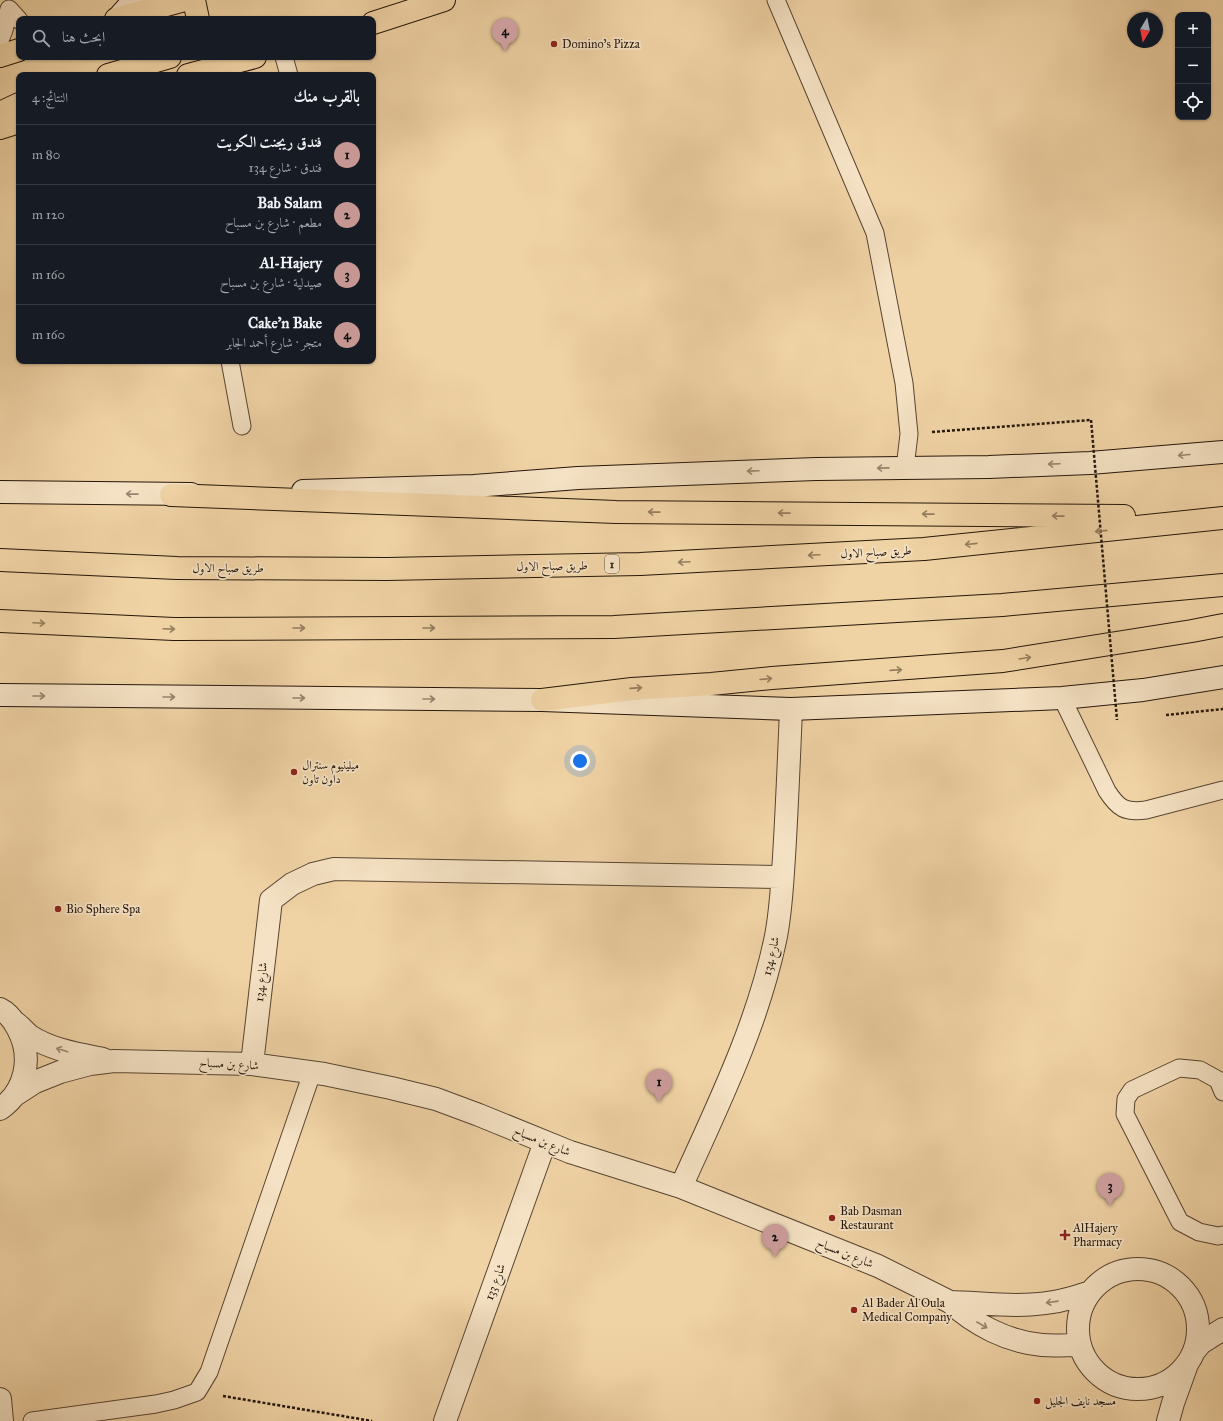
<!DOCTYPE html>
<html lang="ar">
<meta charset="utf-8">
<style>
body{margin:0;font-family:"IM FELL Great Primer",Amiri,serif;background:#242831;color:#f1f3f6;direction:rtl}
.controls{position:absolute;right:12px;top:12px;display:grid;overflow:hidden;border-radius:8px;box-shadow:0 1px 3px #0004}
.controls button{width:36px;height:36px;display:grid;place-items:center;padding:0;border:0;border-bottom:1px solid #363941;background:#171b24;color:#f1f3f6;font:20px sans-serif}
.compass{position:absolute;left:1127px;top:12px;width:36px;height:36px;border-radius:50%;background:#171b24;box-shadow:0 1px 3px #0004;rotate:190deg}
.you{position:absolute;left:580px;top:761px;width:14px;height:14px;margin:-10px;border:3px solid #fff;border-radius:50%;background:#1a73e8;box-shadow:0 0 0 6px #1a73e833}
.badge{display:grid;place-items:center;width:26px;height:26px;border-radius:50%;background:#c59692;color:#111;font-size:13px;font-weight:700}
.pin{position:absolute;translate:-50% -33px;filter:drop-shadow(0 1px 2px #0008)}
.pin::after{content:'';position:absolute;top:21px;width:14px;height:12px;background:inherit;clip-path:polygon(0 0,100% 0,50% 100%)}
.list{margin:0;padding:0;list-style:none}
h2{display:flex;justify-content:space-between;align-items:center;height:52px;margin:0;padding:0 16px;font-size:17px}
h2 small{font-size:13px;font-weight:400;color:#9ea1a6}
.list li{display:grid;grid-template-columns:26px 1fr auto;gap:12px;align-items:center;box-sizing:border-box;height:60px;padding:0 16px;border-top:1px solid #363941}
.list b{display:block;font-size:15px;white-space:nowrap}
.list p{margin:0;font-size:13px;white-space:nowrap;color:#9ea1a6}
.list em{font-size:13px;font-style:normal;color:#9ea1a6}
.icon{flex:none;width:22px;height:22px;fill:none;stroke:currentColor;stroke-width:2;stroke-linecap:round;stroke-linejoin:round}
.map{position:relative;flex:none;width:1223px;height:1421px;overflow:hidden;direction:ltr}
.search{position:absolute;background:#171b24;box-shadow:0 1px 3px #0004;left:16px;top:16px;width:360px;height:44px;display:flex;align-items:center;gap:10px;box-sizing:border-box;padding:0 14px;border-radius:8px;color:#9ea1a6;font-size:15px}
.panel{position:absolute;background:#171b24;box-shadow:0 1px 3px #0004;left:16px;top:72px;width:360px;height:292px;border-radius:8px;direction:rtl}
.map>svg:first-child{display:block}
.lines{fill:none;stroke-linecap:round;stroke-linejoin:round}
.lane-casing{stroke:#574531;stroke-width:19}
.street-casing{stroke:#574531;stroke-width:24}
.secondary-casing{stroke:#24160a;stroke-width:24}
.primary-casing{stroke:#24160a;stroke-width:24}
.highway-casing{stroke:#24160a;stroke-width:24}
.path{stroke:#24160a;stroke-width:2.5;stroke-dasharray:3 2;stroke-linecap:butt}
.lane{stroke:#f5e2c4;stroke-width:17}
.street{stroke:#f5e2c4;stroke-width:22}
.secondary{stroke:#f5e2c4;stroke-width:22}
.primary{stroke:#f0d3a5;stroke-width:22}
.highway{stroke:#f0d3a5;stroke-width:22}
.path-bridge{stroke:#24160a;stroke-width:2.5;stroke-dasharray:3 2;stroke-linecap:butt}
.oneway{stroke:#978670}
.oneway2{stroke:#947e5f}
.poi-dot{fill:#8f2418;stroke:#f5e2c4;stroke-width:1.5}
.labels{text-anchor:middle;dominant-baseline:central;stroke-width:3.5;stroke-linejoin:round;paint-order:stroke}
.shield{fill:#f5e2c4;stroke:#635342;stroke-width:1}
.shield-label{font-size:11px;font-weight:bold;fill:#24160a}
.poi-label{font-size:12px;fill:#24160a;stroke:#f5e2c4;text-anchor:start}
.street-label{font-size:12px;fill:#24160a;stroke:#f5e2c4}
</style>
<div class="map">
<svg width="1223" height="1421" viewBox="0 0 1223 1421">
<rect width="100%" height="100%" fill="#f0d3a5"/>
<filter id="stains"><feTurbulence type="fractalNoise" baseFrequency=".005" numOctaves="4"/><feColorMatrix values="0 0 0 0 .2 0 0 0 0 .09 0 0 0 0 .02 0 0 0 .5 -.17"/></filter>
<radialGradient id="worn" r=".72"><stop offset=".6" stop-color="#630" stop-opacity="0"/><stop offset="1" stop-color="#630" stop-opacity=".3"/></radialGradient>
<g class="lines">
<defs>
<path id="lane" d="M 776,0 L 875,233 L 904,383 L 909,434 L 905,468
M 0,40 L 4,30 L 9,9 L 19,20
M 284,57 L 289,75
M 230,361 L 242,426
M 1062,698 L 1107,791 C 1118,808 1125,813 1146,810 L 1223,790
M 1223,1092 L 1218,1080 L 1200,1070 L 1179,1068 L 1132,1090 L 1126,1099 L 1125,1114 L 1180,1222 L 1199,1232 L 1218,1236 L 1223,1235
M 32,1421 L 156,1404 L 174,1400 L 197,1392 L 209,1372 L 312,1073"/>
<path id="street" d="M 0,1009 C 8,1013 14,1021 18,1029 C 33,1057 26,1091 0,1109
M 16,1023 C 21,1027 25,1032 30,1036 C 52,1050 78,1054 103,1059
M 252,1064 L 271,900 L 292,884 L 313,874 L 334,869 L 782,877
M 15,1095 L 35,1082 L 60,1072 L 90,1064 L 114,1061 L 252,1064 L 324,1074 L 391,1088 L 436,1099 L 479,1115 L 570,1152 L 681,1187 L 878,1266 L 950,1302 C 975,1325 1008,1342 1042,1345 C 1055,1346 1067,1345 1080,1345
M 681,1187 C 717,1107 756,1029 775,941 C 781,914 782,885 784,857 C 787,808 789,758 791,709
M1078 1329a60 60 0 1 1 120 0a60 60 0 1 1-120 0Z
M 950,1302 C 984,1303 1020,1308 1053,1302 C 1066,1300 1077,1296 1089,1293
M 1195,1350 L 1201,1343 L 1223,1329
M 0,1399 L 2,1421
M 445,1421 L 545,1142
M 1168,1421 L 1173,1403 L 1186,1367"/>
<path id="secondary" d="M 118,18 L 134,0
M 303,491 L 474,486 L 578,478 L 816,469 L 989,467 L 1090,463 L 1223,452
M 0,492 L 191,494
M 0,695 L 542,700 L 791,709 L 1062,698 L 1143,690 L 1223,677"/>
<path id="primary" d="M 194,0 L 198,19
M 116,19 L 185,0
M 373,23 L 444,0
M 0,56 L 19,50
M 108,75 L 170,57
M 188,75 L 255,57
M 0,113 L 19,104
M 0,128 L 19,122"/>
<path id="highway" d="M 171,495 L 616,512 L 1124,516
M 0,560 L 177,568 L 387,569 L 640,564 L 924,549 L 1223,518
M 0,621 L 174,629 L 614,627 L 1002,605 L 1223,585
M 542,700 L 632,689 L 711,684 L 772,678 L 1003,661 L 1192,631 L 1223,625"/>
</defs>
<!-- lane casing -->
<use href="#lane" class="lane-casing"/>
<!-- street casing -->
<use href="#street" class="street-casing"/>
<!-- secondary casing -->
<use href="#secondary" class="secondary-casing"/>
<!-- primary casing -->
<use href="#primary" class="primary-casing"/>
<!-- highway casing -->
<use href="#highway" class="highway-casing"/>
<!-- path -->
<path class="path" d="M 932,432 L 1091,420
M 1166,715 L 1223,709
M 223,1396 L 372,1421"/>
<!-- lane -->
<use href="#lane" class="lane"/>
<!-- street -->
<use href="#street" class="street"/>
<!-- secondary -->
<use href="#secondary" class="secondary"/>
<!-- primary -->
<use href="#primary" class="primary"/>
<!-- highway -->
<use href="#highway" class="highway"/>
<!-- path-bridge -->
<path class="path-bridge" d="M 1091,420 L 1117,720"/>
</g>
<!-- one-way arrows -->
<defs><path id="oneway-shaft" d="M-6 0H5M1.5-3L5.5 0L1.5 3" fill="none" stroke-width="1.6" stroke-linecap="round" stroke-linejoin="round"/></defs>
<g class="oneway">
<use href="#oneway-shaft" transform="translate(1184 455) rotate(175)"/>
<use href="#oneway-shaft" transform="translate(1054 464) rotate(178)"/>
<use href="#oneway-shaft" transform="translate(883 468) rotate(179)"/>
<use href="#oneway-shaft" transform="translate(753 471) rotate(178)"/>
<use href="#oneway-shaft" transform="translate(132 494) rotate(-179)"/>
<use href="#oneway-shaft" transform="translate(39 696)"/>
<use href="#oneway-shaft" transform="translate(169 697)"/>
<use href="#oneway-shaft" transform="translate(299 698)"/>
<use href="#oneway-shaft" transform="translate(429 699)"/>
<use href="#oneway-shaft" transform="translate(62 1050) rotate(-162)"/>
<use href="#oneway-shaft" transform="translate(1052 1302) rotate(172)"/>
<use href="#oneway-shaft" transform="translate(982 1325) rotate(30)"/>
</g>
<g class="oneway2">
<use href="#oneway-shaft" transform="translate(654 512) rotate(-179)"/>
<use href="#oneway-shaft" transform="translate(784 513) rotate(-179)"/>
<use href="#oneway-shaft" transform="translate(928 514) rotate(-179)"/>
<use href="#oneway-shaft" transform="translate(1058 516) rotate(-179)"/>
<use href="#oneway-shaft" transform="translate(1101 531) rotate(174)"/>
<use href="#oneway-shaft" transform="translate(971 544) rotate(174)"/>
<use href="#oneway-shaft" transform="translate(814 555) rotate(177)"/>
<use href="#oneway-shaft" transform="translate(684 562) rotate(177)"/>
<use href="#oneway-shaft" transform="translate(39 623) rotate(3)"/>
<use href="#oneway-shaft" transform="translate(299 628)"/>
<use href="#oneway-shaft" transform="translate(429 628)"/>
<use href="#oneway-shaft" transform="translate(169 629) rotate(2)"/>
<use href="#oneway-shaft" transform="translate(1025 658) rotate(-9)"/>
<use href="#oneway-shaft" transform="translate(896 670) rotate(-4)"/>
<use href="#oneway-shaft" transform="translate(766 679) rotate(-5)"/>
<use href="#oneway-shaft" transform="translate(636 688) rotate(-4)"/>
</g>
<!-- markers -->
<g class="poi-dot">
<circle cx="554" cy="44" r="4"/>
<circle cx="294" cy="772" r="4"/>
<circle cx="58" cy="909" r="4"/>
<circle cx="832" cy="1218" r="4"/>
<path d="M1063 1229h4v4h4v4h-4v4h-4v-4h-4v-4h4z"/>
<circle cx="854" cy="1310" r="4"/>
<circle cx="1037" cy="1401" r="4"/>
</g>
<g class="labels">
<!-- shield labels -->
<rect class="shield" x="605" y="555" width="14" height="18" rx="3"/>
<g class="shield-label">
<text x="612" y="564">1</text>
</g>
<!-- poi labels -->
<g class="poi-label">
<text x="562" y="44">Domino's Pizza</text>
<text x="302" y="765">ميلينيوم سنترال<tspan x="302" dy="14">داون تاون</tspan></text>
<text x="66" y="909">Bio Sphere Spa</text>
<text x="840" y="1211">Bab Dasman<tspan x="840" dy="14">Restaurant</tspan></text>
<text x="1073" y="1228">AlHajery<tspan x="1073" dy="14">Pharmacy</tspan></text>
<text x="862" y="1303">Al Bader Al Oula<tspan x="862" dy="14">Medical Company</tspan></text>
<text x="1045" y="1401">مسجد نايف الجليل</text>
</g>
<!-- street labels -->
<g class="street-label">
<text transform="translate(876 552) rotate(-3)">طريق صباح الاول</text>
<text transform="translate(552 566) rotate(-1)">طريق صباح الاول</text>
<text x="228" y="568">طريق صباح الاول</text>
<text transform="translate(771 956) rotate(-77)">شارع 134</text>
<text transform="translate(261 982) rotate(-84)">شارع 134</text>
<text transform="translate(229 1064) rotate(3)">شارع بن مسباح</text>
<text transform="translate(542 1141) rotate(22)">شارع بن مسباح</text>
<text transform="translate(845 1253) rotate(22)">شارع بن مسباح</text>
<text transform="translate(495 1282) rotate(-70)">شارع 133</text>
</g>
</g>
<rect width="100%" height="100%" filter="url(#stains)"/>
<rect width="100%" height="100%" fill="url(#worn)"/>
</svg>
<div class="controls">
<button>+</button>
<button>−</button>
<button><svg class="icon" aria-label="locate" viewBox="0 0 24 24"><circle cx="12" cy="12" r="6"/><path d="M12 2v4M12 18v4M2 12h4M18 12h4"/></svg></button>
</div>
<svg class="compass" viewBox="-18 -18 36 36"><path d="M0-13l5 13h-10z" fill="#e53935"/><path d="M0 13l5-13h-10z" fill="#9ea1a6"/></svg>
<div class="you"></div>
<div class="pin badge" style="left:659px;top:1102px">1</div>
<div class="pin badge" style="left:775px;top:1257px">2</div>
<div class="pin badge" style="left:1110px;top:1206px">3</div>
<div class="pin badge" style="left:505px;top:51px">4</div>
<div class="search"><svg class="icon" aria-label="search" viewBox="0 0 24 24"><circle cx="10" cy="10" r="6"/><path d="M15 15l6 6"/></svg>ابحث هنا</div>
<section class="panel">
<h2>بالقرب منك<small>النتائج: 4</small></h2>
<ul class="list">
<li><span class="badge">1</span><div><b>فندق ريجنت الكويت</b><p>فندق · شارع 134</p></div><em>80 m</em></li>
<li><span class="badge">2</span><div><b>Bab Salam</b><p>مطعم · شارع بن مسباح</p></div><em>120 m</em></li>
<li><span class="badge">3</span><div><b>Al-Hajery</b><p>صيدلية · شارع بن مسباح</p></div><em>160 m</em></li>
<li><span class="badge">4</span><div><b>Cake'n Bake</b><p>متجر · شارع أحمد الجابر</p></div><em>160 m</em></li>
</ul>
</section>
</div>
